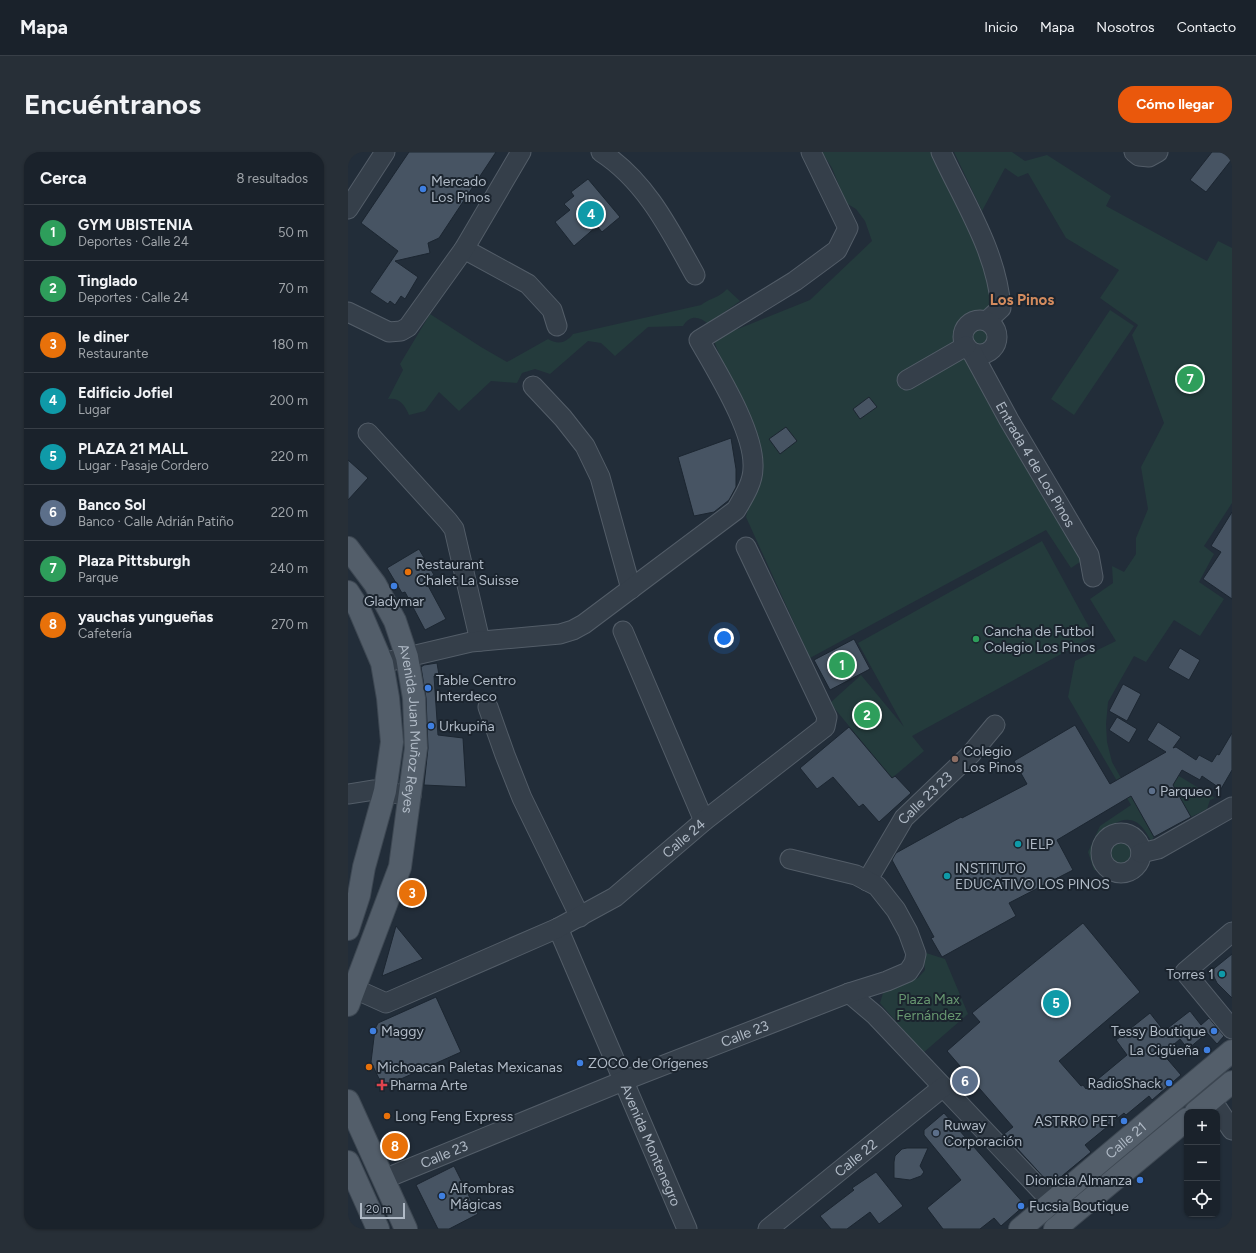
<!DOCTYPE html>
<html lang="es">
<meta charset="utf-8">
<style>
body{margin:0;font-family:Figtree,sans-serif;background:#272f37;color:#f1f3f6}
.controls{position:absolute;right:12px;bottom:12px;display:grid;overflow:hidden;border-radius:8px;box-shadow:0 1px 3px #0004}
.controls button{width:36px;height:36px;display:grid;place-items:center;padding:0;border:0;border-bottom:1px solid #383f47;background:#1a222b;color:#f1f3f6;font:20px sans-serif}
.scale{position:absolute;left:12px;bottom:10px;width:45px;box-sizing:border-box;padding-left:4px;border:2px solid #b0bac6;border-top:0;font-size:11px;line-height:14px;white-space:nowrap;color:#b0bac6;-webkit-text-stroke:3px #1b242e;paint-order:stroke}
.you{position:absolute;left:376px;top:486px;width:14px;height:14px;margin:-10px;border:3px solid #fff;border-radius:50%;background:#1a73e8;box-shadow:0 0 0 6px #1a73e833}
.badge{display:grid;place-items:center;width:26px;height:26px;border-radius:50%;background:#ea580c;color:#fff;font-size:13px;font-weight:700}
.pin{position:absolute;translate:-50% -50%;border:2px solid #fff;box-shadow:0 1px 4px #0006}
.list{margin:0;padding:0;list-style:none}
h2{display:flex;justify-content:space-between;align-items:center;height:52px;margin:0;padding:0 16px;font-size:17px}
h2 small{font-size:13px;font-weight:400;color:#9fa4a9}
.list li{display:grid;grid-template-columns:26px 1fr auto;gap:12px;align-items:center;box-sizing:border-box;height:56px;padding:0 16px;border-top:1px solid #383f47}
.list b{display:block;font-size:15px;white-space:nowrap}
.list p{margin:0;font-size:13px;white-space:nowrap;color:#9fa4a9}
.list em{font-size:13px;font-style:normal;color:#9fa4a9}
.icon{flex:none;width:22px;height:22px;fill:none;stroke:currentColor;stroke-width:2;stroke-linecap:round;stroke-linejoin:round}
.map{position:relative;flex:none;width:884px;height:1077px;overflow:hidden;border-radius:16px}
header{display:flex;align-items:center;gap:24px;box-sizing:border-box;height:56px;padding:0 20px;background:#1a222b;border-bottom:1px solid #383f47}
header strong{font-size:19px}
nav{display:flex;gap:22px;margin-inline-start:auto;font-size:14px}
.intro{display:flex;align-items:center;justify-content:space-between;box-sizing:border-box;height:96px;padding:0 24px}
h1{margin:0;font-size:28px}
.button{padding:10px 18px;border-radius:16px;background:#ea580c;color:#fff;font-size:14px;font-weight:700}
main{display:flex;gap:24px;padding:0 24px}
aside{flex:1;background:#1a222b;border-radius:16px;box-shadow:0 1px 3px #0004}
.map>svg:first-child{display:block}
.green{fill:#243b3c}
.building{fill:#475463;stroke:#1c2631}
.lines{fill:none;stroke-linecap:round;stroke-linejoin:round}
.minor-casing{stroke:#535d68;stroke-width:21}
.major-casing{stroke:#3e4853;stroke-width:24}
.minor{stroke:#353f4a;stroke-width:19}
.major{stroke:#535e6a;stroke-width:22}
.shop-dot{fill:#3f7fe0;stroke:#1b242e;stroke-width:1.5}
.food-dot{fill:#e8710a;stroke:#1b242e;stroke-width:1.5}
.leisure-dot{fill:#2e9e5b;stroke:#1b242e;stroke-width:1.5}
.education-dot{fill:#8d6e63;stroke:#1b242e;stroke-width:1.5}
.service-dot{fill:#5c6f8a;stroke:#1b242e;stroke-width:1.5}
.culture-dot{fill:#0f9aa8;stroke:#1b242e;stroke-width:1.5}
.health-dot{fill:#e0444e;stroke:#1b242e;stroke-width:1.5}
.labels{text-anchor:middle;dominant-baseline:central;stroke-width:4;stroke-linejoin:round;paint-order:stroke}
.poi-label{font-size:14px;fill:#b0bac6;stroke:#1b242e;text-anchor:start}
.street-label{font-size:14px;fill:#b0bac6;stroke:#1b242e}
.park-label{font-size:14px;fill:#679770;stroke:#1b242e}
.neighbourhood-label{font-size:15px;font-weight:bold;fill:#d38b5e;stroke:#1b242e}
</style>
<header>
<strong>Mapa</strong>
<nav><a>Inicio</a><a>Mapa</a><a>Nosotros</a><a>Contacto</a></nav>
</header>
<div class="intro"><h1>Encuéntranos</h1><a class="button">Cómo llegar</a></div>
<main>
<aside>
<h2>Cerca<small>8 resultados</small></h2>
<ul class="list">
<li><span class="badge" style="background:#2e9e5b">1</span><div><b>GYM UBISTENIA</b><p>Deportes · Calle 24</p></div><em>50 m</em></li>
<li><span class="badge" style="background:#2e9e5b">2</span><div><b>Tinglado</b><p>Deportes · Calle 24</p></div><em>70 m</em></li>
<li><span class="badge" style="background:#e8710a">3</span><div><b>le diner</b><p>Restaurante</p></div><em>180 m</em></li>
<li><span class="badge" style="background:#0f9aa8">4</span><div><b>Edificio Jofiel</b><p>Lugar</p></div><em>200 m</em></li>
<li><span class="badge" style="background:#0f9aa8">5</span><div><b>PLAZA 21 MALL</b><p>Lugar · Pasaje Cordero</p></div><em>220 m</em></li>
<li><span class="badge" style="background:#5c6f8a">6</span><div><b>Banco Sol</b><p>Banco · Calle Adrián Patiño</p></div><em>220 m</em></li>
<li><span class="badge" style="background:#2e9e5b">7</span><div><b>Plaza Pittsburgh</b><p>Parque</p></div><em>240 m</em></li>
<li><span class="badge" style="background:#e8710a">8</span><div><b>yauchas yungueñas</b><p>Cafetería</p></div><em>270 m</em></li>
</ul>
</aside>
<div class="map">
<svg width="884" height="1077" viewBox="0 0 884 1077">
<rect width="100%" height="100%" fill="#222d39"/>
<!-- green -->
<path class="green" d="M 474,0 L 586,0 L 604,44 L 638,113 L 645,153 L 639,162 C 635,162 630,161 626,161 C 614,161 605,178 607,189 C 608,198 616,206 622,212 L 670,303 L 735,408 L 723,416 L 698,378 L 462,506 L 398,365 L 405,336 L 384,233 L 365,187 L 462,148 L 524,89 L 517,69 L 508,57 L 498,51 L 484,16 Z
M 606,0 L 664,0 L 677,9 L 699,3 L 763,44 L 758,54 L 859,109 L 870,89 L 884,96 L 884,351 L 856,394 L 866,402 L 851,430 L 876,447 L 852,484 L 826,468 L 798,510 L 786,504 L 760,550 L 758,572 L 759,590 L 764,610 L 806,685 L 803,689 C 799,682 795,674 788,670 C 769,660 749,685 749,702 C 750,707 753,712 755,717 L 746,718 L 740,700 L 752,674 L 783,653 L 720,545 L 727,509 L 768,489 L 742,447 L 765,431 L 764,414 L 776,420 L 788,402 L 788,386 L 800,357 L 793,315 L 816,271 L 784,183 L 790,173 L 752,146 L 771,118 L 718,86 L 680,21 L 670,25 L 657,16 L 634,59 Z
M 379,137 L 392,149 L 360,172 C 351,164 342,163 335,174 L 300,175 L 267,204 L 253,191 L 240,189 L 202,222 L 187,217 L 174,221 L 169,231 L 143,229 L 111,259 L 91,240 L 77,259 L 61,263 C 57,253 51,245 40,247 L 55,218 L 52,212 L 82,162 L 133,195 L 159,210 L 200,187 C 210,193 218,191 225,182 L 353,153 C 362,146 371,146 379,137 Z
M 762,158 L 786,174 L 726,263 L 703,247 Z
M620 184a13 13 0 1 1 26 0a13 13 0 1 1-26 0Z
M 694,389 L 746,484 L 564,584 L 576,599 L 544,626 L 482,551 L 513,523 L 556,575 L 510,491 Z
M 813,613 L 867,646 L 862,648 L 859,657 L 843,665 Z
M760 701a13 13 0 1 1 26 0a13 13 0 1 1-26 0Z
M 575,800 L 597,807 L 620,862 L 575,901 L 532,851 L 535,841 L 570,826 L 577,818 Z"/>
<!-- building -->
<path class="building" d="M 61,0 L 148,0 L 91,86 L 80,91 L 82,101 L 47,109 L 70,125 L 57,147 L 53,144 L 47,153 L 42,149 L 40,152 L 22,140 L 50,99 L 13,71 Z
M 864,0 L 884,0 L 884,7 L 858,40 L 842,28 Z
M 240,27 L 272,65 L 254,80 L 249,74 L 226,94 L 207,70 L 222,58 L 216,52 L 226,44 L 223,40 Z
M 521,245 L 529,255 L 512,267 L 505,257 Z
M 438,275 L 449,289 L 432,302 L 421,287 Z
M 383,286 L 388,317 L 388,335 L 381,348 L 366,360 L 346,364 L 330,305 Z
M 0,308 L 20,326 L 0,348 Z
M 884,360 L 884,447 L 855,427 L 873,400 L 863,394 Z
M 71,397 L 86,423 L 77,428 L 98,467 L 77,478 L 57,440 L 54,441 L 39,416 Z
M 506,487 L 522,517 L 482,538 L 466,508 Z
M 832,496 L 852,508 L 841,528 L 820,516 Z
M 89,511 L 91,523 L 86,524 L 90,583 L 115,586 L 118,635 L 76,633 L 80,596 L 78,546 L 73,515 L 76,513 Z
M 775,532 L 793,542 L 779,569 L 761,559 Z
M 769,565 L 789,577 L 781,591 L 761,578 Z
M 810,570 L 833,585 L 825,596 L 828,595 L 848,608 L 851,603 L 864,610 L 869,602 L 871,603 L 884,581 L 884,618 L 873,637 L 854,624 L 852,628 L 834,618 L 825,633 L 843,665 L 828,673 L 806,685 L 783,644 L 709,688 L 725,718 L 661,751 L 668,764 L 594,805 L 583,786 L 586,785 L 544,708 L 548,701 L 613,665 L 614,666 L 679,632 L 666,609 L 727,573 L 762,632 L 818,600 L 799,588 Z
M 501,575 L 544,626 L 547,624 L 563,641 L 531,670 L 515,652 L 511,655 L 485,625 L 469,637 L 452,616 Z
M 735,771 L 792,840 L 711,909 L 733,934 L 735,933 L 738,937 L 779,903 L 768,888 L 802,861 L 816,879 L 842,859 L 853,873 L 861,866 L 876,884 L 869,892 L 859,881 L 840,897 L 832,887 L 815,902 L 833,923 L 804,948 L 801,944 L 778,963 L 776,961 L 737,993 L 743,1000 L 708,1029 L 703,1030 L 699,1029 L 656,982 L 665,975 L 599,899 L 632,870 L 624,861 Z
M 48,774 L 75,807 L 34,824 Z
M 884,802 L 884,846 L 869,831 L 863,819 Z
M 88,845 L 113,900 L 35,935 L 23,910 L 27,877 L 30,871 Z
M 596,961 L 677,1053 L 653,1074 L 646,1066 L 632,1077 L 595,1077 L 579,1056 L 613,1028 L 576,983 L 576,978 Z
M 559,996 L 580,996 L 572,1014 L 576,1020 L 573,1024 L 562,1028 L 546,1026 L 546,1010 L 547,1004 L 554,997 Z
M 106,1014 L 130,1062 L 101,1077 L 90,1077 L 68,1033 Z
M 528,1020 L 555,1054 L 531,1072 L 522,1060 L 499,1077 L 483,1077 L 472,1064 L 506,1038 L 504,1036 Z"/>
<g class="lines">
<defs>
<g id="minor">
<path d="M 253,0 C 298,29 322,78 347,123"/>
<path d="M 593,0 C 616,50 649,100 653,156 L 639,169"/>
<path d="M 786,0 L 791,4 L 801,5 L 810,0"/>
<path d="M 0,57 L 37,0"/>
<path d="M 116,97 L 180,132 L 204,158 L 209,174"/>
<path d="M 0,160 L 41,180 L 53,179 L 60,175 L 116,97 L 173,0"/>
<circle cx="632" cy="185" r="17"/>
<path id="s1" d="M 624,200 L 661,268 L 741,403 L 745,425"/>
<path d="M 559,228 L 618,194"/>
<path d="M 185,234 L 215,266 L 237,294 L 252,325 L 283,437"/>
<path d="M 20,281 L 100,369 L 106,377 L 132,489"/>
<path d="M 275,479 L 356,669"/>
<path d="M 34,511 L 123,490 L 212,482 L 225,478 L 236,472 L 388,358 C 395,346 405,331 405,316 C 407,280 369,220 351,188 L 447,129 L 489,98 L 500,76 L 463,0"/>
<path d="M 140,555 L 157,603 L 174,646 L 232,765"/>
<path d="M 0,642 L 26,638 L 63,644"/>
<circle cx="773" cy="701" r="20"/>
<path d="M 793,701 L 810,697 L 884,655"/>
<path id="s2" d="M 519,729 L 556,666 L 623,602 L 647,573"/>
<path id="s3" d="M 210,776 L 339,1077"/>
<path d="M 884,780 L 837,820 L 884,877"/>
<path id="s4" d="M 7,837 L 38,851 L 210,776 L 267,745 L 356,669 L 477,575 L 479,565 L 398,395"/>
<path d="M 501,841 L 527,863 L 704,1050"/>
<path d="M 863,947 L 884,978"/>
<path id="s5" d="M 36,1027 L 275,929 L 501,841 L 539,829 L 560,820 L 566,811 L 568,802 L 560,780 L 548,758 L 529,734 L 508,723 L 442,707"/>
<path id="s6" d="M 420,1077 L 595,935"/>
</g>
<g id="major">
<path id="s7" d="M 0,396 L 27,432 L 47,469 L 59,505 L 66,546 L 68,596 L 52,715 L 0,853"/>
<path d="M 0,440 L 11,457 L 34,511 L 40,546 L 44,590 L 37,639 L 16,715 L 11,743 L 0,777"/>
<path d="M 0,949 L 58,1077"/>
<path d="M 848,960 L 884,930"/>
<path d="M 0,1010 L 30,1077"/>
<path id="s8" d="M 672,1077 L 884,899"/>
<path d="M 707,1077 L 839,967"/>
</g>
</defs>
<!-- minor casing -->
<use href="#minor" class="minor-casing"/>
<!-- major casing -->
<use href="#major" class="major-casing"/>
<!-- minor -->
<use href="#minor" class="minor"/>
<!-- major -->
<use href="#major" class="major"/>
</g>
<!-- markers -->
<g class="shop-dot">
<circle cx="75" cy="37" r="4"/>
<circle cx="46" cy="434" r="4"/>
<circle cx="80" cy="536" r="4"/>
<circle cx="83" cy="574" r="4"/>
<circle cx="25" cy="879" r="4"/>
<circle cx="866" cy="879" r="4"/>
<circle cx="859" cy="898" r="4"/>
<circle cx="232" cy="911" r="4"/>
<circle cx="821" cy="931" r="4"/>
<circle cx="776" cy="969" r="4"/>
<circle cx="792" cy="1028" r="4"/>
<circle cx="94" cy="1044" r="4"/>
<circle cx="673" cy="1054" r="4"/>
</g>
<g class="food-dot">
<circle cx="60" cy="420" r="4"/>
<circle cx="21" cy="915" r="4"/>
<circle cx="39" cy="964" r="4"/>
</g>
<circle class="leisure-dot" cx="628" cy="487" r="4"/>
<circle class="education-dot" cx="607" cy="607" r="4"/>
<g class="service-dot">
<circle cx="804" cy="639" r="4"/>
<circle cx="588" cy="981" r="4"/>
</g>
<g class="culture-dot">
<circle cx="670" cy="692" r="4"/>
<circle cx="599" cy="724" r="4"/>
<circle cx="874" cy="822" r="4"/>
</g>
<path class="health-dot" d="M32 927h4v4h4v4h-4v4h-4v-4h-4v-4h4z"/>
<g class="labels">
<!-- poi labels -->
<g class="poi-label">
<text x="83" y="29">Mercado<tspan x="83" dy="16">Los Pinos</tspan></text>
<text x="68" y="412">Restaurant<tspan x="68" dy="16">Chalet La Suisse</tspan></text>
<text x="46" y="449" text-anchor="middle">Gladymar</text>
<text x="636" y="479">Cancha de Futbol<tspan x="636" dy="16">Colegio Los Pinos</tspan></text>
<text x="88" y="528">Table Centro<tspan x="88" dy="16">Interdeco</tspan></text>
<text x="91" y="574">Urkupiña</text>
<text x="615" y="599">Colegio<tspan x="615" dy="16">Los Pinos</tspan></text>
<text x="812" y="639">Parqueo 1</text>
<text x="678" y="692">IELP</text>
<text x="607" y="716">INSTITUTO<tspan x="607" dy="16">EDUCATIVO LOS PINOS</tspan></text>
<text x="866" y="822" text-anchor="end">Torres 1</text>
<text x="33" y="879">Maggy</text>
<text x="858" y="879" text-anchor="end">Tessy Boutique</text>
<text x="851" y="898" text-anchor="end">La Cigüeña</text>
<text x="240" y="911">ZOCO de Orígenes</text>
<text x="29" y="915">Michoacan Paletas Mexicanas</text>
<text x="813" y="931" text-anchor="end">RadioShack</text>
<text x="42" y="933">Pharma Arte</text>
<text x="47" y="964">Long Feng Express</text>
<text x="768" y="969" text-anchor="end">ASTRRO PET</text>
<text x="596" y="973">Ruway<tspan x="596" dy="16">Corporación</tspan></text>
<text x="784" y="1028" text-anchor="end">Dionicia Almanza</text>
<text x="102" y="1036">Alfombras<tspan x="102" dy="16">Mágicas</tspan></text>
<text x="681" y="1054">Fucsia Boutique</text>
</g>
<!-- street labels -->
<g class="street-label">
<text stroke="none"><textPath href="#s1" startOffset="129">Entrada 4 de Los Pinos</textPath></text>
<text stroke="none"><textPath href="#s7" startOffset="197">Avenida Juan Muñoz Reyes</textPath></text>
<text stroke="none"><textPath href="#s2" startOffset="102">Calle 23 23</textPath></text>
<text stroke="none"><textPath href="#s4" startOffset="377">Calle 24</textPath></text>
<text stroke="none"><textPath href="#s5" startOffset="389">Calle 23</textPath></text>
<text stroke="none"><textPath href="#s8" startOffset="138">Calle 21</textPath></text>
<text stroke="none"><textPath href="#s3" startOffset="236">Avenida Montenegro</textPath></text>
<text stroke="none"><textPath href="#s5" startOffset="65">Calle 23</textPath></text>
<text stroke="none"><textPath href="#s6" startOffset="113">Calle 22</textPath></text>
</g>
<!-- park labels -->
<g class="park-label">
<text x="581" y="847">Plaza Max<tspan x="581" dy="16">Fernández</tspan></text>
</g>
<!-- neighbourhood labels -->
<g class="neighbourhood-label">
<text x="674" y="148">Los Pinos</text>
</g>
</g>
</svg>
<div class="controls">
<button>+</button>
<button>−</button>
<button><svg class="icon" aria-label="locate" viewBox="0 0 24 24"><circle cx="12" cy="12" r="6"/><path d="M12 2v4M12 18v4M2 12h4M18 12h4"/></svg></button>
</div>
<div class="scale">20 m</div>
<div class="you"></div>
<div class="pin badge" style="left:494px;top:513px;background:#2e9e5b">1</div>
<div class="pin badge" style="left:519px;top:563px;background:#2e9e5b">2</div>
<div class="pin badge" style="left:64px;top:741px;background:#e8710a">3</div>
<div class="pin badge" style="left:243px;top:62px;background:#0f9aa8">4</div>
<div class="pin badge" style="left:708px;top:851px;background:#0f9aa8">5</div>
<div class="pin badge" style="left:617px;top:929px;background:#5c6f8a">6</div>
<div class="pin badge" style="left:842px;top:227px;background:#2e9e5b">7</div>
<div class="pin badge" style="left:47px;top:994px;background:#e8710a">8</div>
</div>
</main>
